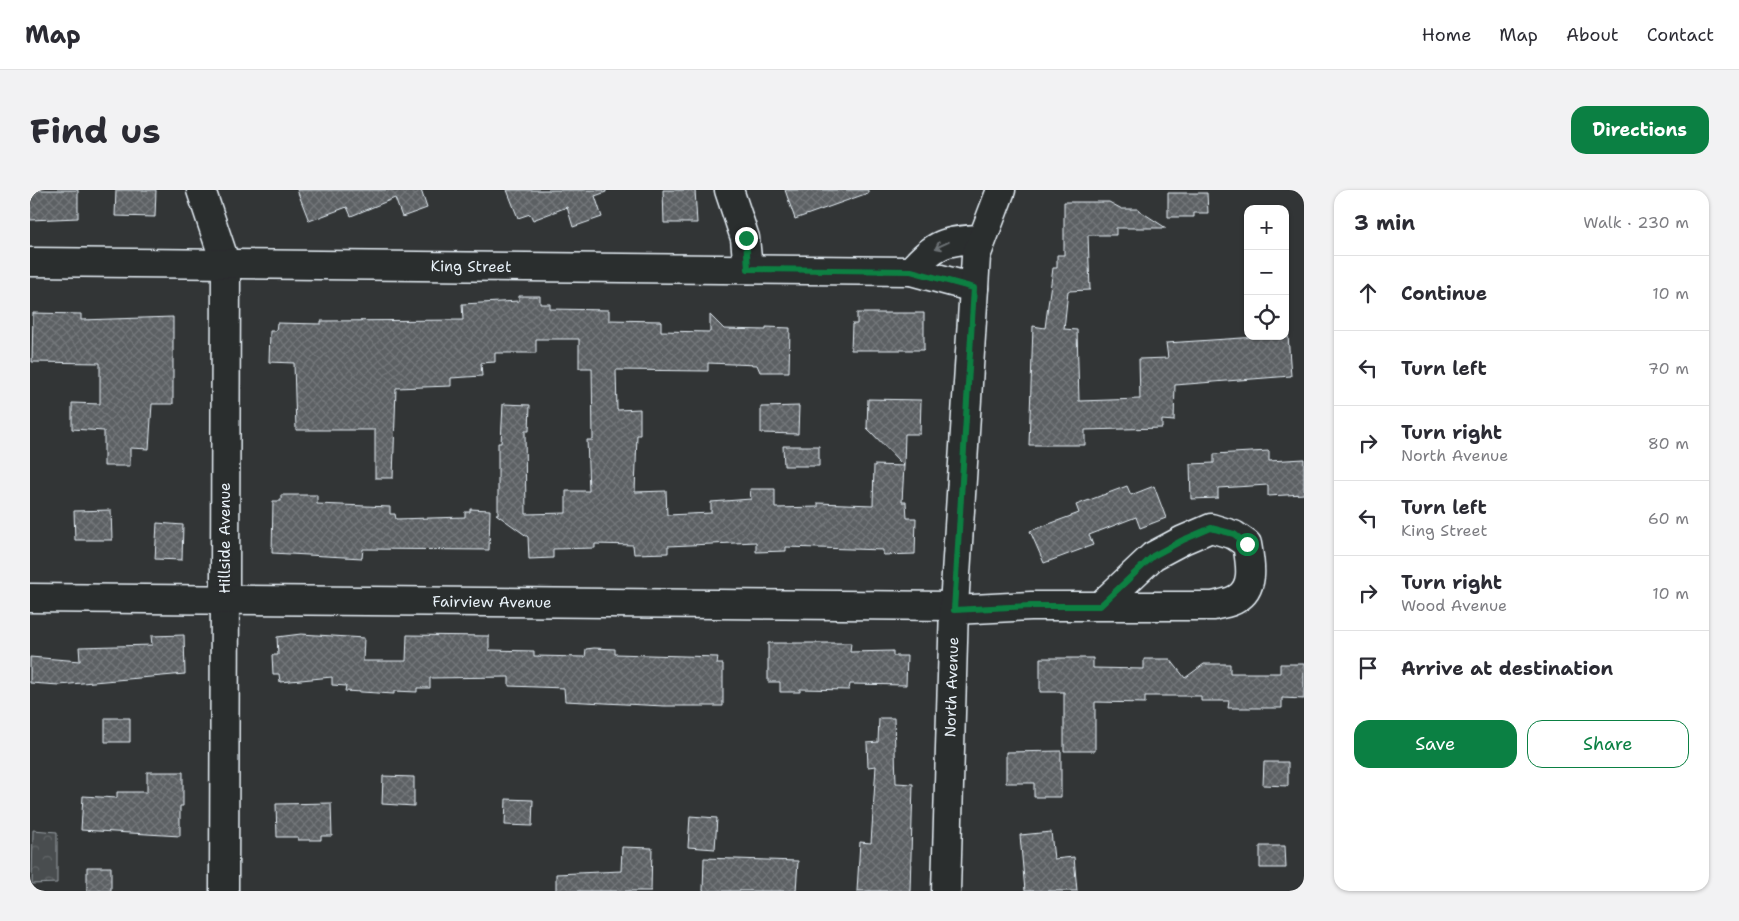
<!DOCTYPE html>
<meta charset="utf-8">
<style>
body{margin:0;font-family:"Shantell Sans",sans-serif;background:#f2f2f3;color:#2b2b33}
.controls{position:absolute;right:15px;top:15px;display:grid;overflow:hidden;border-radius:10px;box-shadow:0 1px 4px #0004}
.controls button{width:45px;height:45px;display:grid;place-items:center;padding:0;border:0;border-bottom:1px solid #e1e1e2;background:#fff;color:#2b2b33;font:25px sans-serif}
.stop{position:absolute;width:15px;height:15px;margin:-11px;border:4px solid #0b8043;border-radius:50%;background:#fff}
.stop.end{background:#0b8043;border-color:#fff;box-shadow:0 1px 5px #0008}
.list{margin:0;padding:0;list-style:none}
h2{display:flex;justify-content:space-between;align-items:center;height:65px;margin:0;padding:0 20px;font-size:21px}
h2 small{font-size:16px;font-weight:400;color:#7c7c81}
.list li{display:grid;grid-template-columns:32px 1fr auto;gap:15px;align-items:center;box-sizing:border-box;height:75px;padding:0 20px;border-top:1px solid #e1e1e2}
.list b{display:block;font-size:19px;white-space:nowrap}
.list p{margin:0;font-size:16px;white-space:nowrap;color:#7c7c81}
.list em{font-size:16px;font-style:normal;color:#7c7c81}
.actions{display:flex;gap:10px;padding:15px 20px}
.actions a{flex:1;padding:11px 0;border:1px solid #0b8043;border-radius:15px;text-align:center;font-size:18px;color:#0b8043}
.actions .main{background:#0b8043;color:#fff}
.icon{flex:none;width:28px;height:28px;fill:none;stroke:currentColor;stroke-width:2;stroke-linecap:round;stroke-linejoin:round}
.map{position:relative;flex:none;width:1274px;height:701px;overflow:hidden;border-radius:15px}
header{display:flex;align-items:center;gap:30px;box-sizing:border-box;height:70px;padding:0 25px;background:#fff;border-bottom:1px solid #e1e1e2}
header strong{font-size:24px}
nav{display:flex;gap:28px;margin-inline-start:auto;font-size:18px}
.intro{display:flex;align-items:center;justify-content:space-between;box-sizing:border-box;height:120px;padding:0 30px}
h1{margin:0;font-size:35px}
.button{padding:12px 22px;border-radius:15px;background:#0b8043;color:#fff;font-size:18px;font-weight:700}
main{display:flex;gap:30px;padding:0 30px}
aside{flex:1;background:#fff;border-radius:15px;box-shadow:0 1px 4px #0004}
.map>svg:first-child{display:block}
.park{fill:url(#park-crowns);stroke:#989fa4}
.building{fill:url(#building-cross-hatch);stroke:#e8f1f8}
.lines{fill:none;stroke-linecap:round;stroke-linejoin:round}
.minor-casing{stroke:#e8f1f8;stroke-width:31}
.minor{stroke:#2a2d2e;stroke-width:28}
.oneway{stroke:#6c7275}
.route{stroke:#0b8043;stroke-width:6}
.labels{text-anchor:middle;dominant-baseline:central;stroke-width:5;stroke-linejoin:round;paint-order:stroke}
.street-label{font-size:15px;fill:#e8f1f8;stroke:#2a2d2e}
</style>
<header>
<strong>Map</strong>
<nav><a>Home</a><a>Map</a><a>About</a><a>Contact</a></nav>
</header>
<div class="intro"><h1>Find us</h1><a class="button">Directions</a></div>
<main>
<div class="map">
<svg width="1274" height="701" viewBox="0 0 1274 701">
<defs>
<pattern id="park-crowns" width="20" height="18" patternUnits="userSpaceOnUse" patternTransform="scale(1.25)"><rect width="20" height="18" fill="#494d4f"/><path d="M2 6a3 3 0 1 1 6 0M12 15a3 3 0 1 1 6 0" fill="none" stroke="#636769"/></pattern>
<pattern id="building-cross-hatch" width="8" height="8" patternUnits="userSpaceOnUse" patternTransform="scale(1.25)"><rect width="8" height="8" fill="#5c6063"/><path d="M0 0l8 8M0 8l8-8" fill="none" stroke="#73777a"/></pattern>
</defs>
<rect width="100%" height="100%" fill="#323536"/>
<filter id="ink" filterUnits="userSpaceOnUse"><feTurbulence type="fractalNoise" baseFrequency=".02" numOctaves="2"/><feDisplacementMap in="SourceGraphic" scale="10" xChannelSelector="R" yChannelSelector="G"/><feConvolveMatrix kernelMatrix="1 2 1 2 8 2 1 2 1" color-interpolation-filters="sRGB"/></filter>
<g filter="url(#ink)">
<!-- park -->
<path class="park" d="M 3,640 L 27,642 L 27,693 L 2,694 Z"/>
<!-- building -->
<path class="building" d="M 0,0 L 48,0 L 48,28 L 0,30 Z
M 86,0 L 126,0 L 125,27 L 85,26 Z
M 267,0 L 391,0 L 397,18 L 372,27 L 365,8 L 321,26 L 317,17 L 279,31 Z
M 477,0 L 576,0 L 576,2 L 565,6 L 572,27 L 543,37 L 537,17 L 503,30 L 500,24 L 488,28 Z
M 633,0 L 665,0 L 667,33 L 634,33 Z
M 755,0 L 838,0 L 838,3 L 765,29 Z
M 1138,3 L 1177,3 L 1178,23 L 1164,23 L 1164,27 L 1138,27 Z
M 1034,12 L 1079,12 L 1092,19 L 1107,19 L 1136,38 L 1086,38 L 1086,45 L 1058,45 L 1060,100 L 1038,101 L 1034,139 L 1047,140 L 1049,211 L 1110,209 L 1109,169 L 1138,168 L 1136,153 L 1258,145 L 1261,186 L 1145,195 L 1144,231 L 1132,230 L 1132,238 L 1055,240 L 1055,255 L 999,255 L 1003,136 L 1015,138 L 1023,78 L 1027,78 L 1027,65 L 1034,65 Z
M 489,106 L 510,106 L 510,114 L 520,114 L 520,119 L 579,120 L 579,130 L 631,131 L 631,141 L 680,142 L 680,125 L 694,139 L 736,140 L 736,137 L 760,138 L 759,182 L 730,182 L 727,175 L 678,173 L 678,181 L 586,180 L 587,220 L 610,219 L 610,245 L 607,245 L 605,302 L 636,301 L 637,325 L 681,323 L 681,312 L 721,309 L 720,299 L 745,299 L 745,318 L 788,317 L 788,313 L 843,315 L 844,275 L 874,276 L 872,312 L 876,312 L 877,328 L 886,328 L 885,364 L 853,365 L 853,360 L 756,357 L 756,361 L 726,362 L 726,352 L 638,356 L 638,363 L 604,364 L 603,355 L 565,354 L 565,358 L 523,359 L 523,368 L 499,369 L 498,347 L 466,324 L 468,324 L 468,253 L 471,253 L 473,214 L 500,215 L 499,241 L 495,241 L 496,324 L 536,323 L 536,301 L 559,301 L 557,250 L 563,250 L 562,178 L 549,178 L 549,149 L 506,149 L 506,163 L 465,163 L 465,172 L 451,173 L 452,186 L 421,188 L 421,196 L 366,198 L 363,288 L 345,288 L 345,240 L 266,240 L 264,173 L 239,172 L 240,141 L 246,141 L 247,133 L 291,134 L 291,131 L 433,130 L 432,114 L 489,111 Z
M 3,123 L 51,124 L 51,130 L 143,127 L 143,214 L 122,214 L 119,259 L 100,258 L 100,276 L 74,276 L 74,241 L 42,239 L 42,213 L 70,214 L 70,173 L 2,172 Z
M 827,123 L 894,123 L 894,160 L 821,160 L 822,134 L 827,134 Z
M 838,209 L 891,210 L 890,244 L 875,244 L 874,276 L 837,238 Z
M 769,216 L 768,244 L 731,243 L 731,217 Z
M 753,256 L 789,256 L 789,276 L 754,276 Z
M 1239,261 L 1239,271 L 1274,269 L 1274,304 L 1238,306 L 1238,295 L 1188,298 L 1188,308 L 1161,309 L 1160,274 L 1184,273 L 1184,264 Z
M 1097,296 L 1101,305 L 1124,296 L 1136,328 L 1110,338 L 1106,327 L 1059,345 L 1063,355 L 1014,373 L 1000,341 L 1049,323 L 1046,315 Z
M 251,305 L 287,305 L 287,314 L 360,317 L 360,324 L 365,324 L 366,329 L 435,327 L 435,322 L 440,322 L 440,319 L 460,320 L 459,360 L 333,359 L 332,368 L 242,363 L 243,311 L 251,311 Z
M 81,320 L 82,350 L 45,350 L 44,321 Z
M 127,333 L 153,335 L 152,370 L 125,369 Z
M 271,444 L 334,448 L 333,471 L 376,471 L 377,445 L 459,446 L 459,460 L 504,461 L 504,466 L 555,467 L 556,459 L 564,458 L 585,459 L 585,464 L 688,467 L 687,474 L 693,474 L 693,516 L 634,516 L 535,511 L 534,498 L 479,496 L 479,487 L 400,488 L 400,498 L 387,498 L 387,502 L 364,501 L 364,504 L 315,501 L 316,496 L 302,495 L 302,487 L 250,492 L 249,484 L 243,484 L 242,465 L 248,465 L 247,447 Z
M 154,445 L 155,484 L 29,495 L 0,493 L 0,467 L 50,471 L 49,457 L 122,455 L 121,446 Z
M 738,453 L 821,453 L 820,462 L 863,461 L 863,466 L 877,466 L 876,495 L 820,494 L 819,500 L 770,499 L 770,502 L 750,502 L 750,492 L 738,492 Z
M 1010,468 L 1063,468 L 1063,478 L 1114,479 L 1114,469 L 1140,469 L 1155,488 L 1174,474 L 1200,474 L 1200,483 L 1250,483 L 1250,474 L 1274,474 L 1274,509 L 1252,508 L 1252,518 L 1198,518 L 1199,511 L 1171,511 L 1171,506 L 1115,506 L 1115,513 L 1065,512 L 1065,561 L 1034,561 L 1034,502 L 1010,502 Z
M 75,528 L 100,528 L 100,552 L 75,552 Z
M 849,528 L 864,528 L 866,593 L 883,594 L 880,701 L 827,701 L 830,652 L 841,653 L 846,576 L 838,577 L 837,553 L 848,552 Z
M 1031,561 L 1031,607 L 1004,607 L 1004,593 L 976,593 L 976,562 Z
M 1234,572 L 1258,572 L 1258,596 L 1233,595 Z
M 117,582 L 153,582 L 153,616 L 150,616 L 150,646 L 51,640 L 53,606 L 87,608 L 87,602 L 117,602 Z
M 353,586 L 384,587 L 384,616 L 352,614 Z
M 476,609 L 503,610 L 502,636 L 475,635 Z
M 301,613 L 302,646 L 291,646 L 291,650 L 268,650 L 268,647 L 247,647 L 246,614 Z
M 660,626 L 687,628 L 685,659 L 658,657 Z
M 1021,642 L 1024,669 L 1044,667 L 1047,701 L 995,701 L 990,645 Z
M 1230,656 L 1255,656 L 1256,678 L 1230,678 Z
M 592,657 L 622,658 L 621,701 L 526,701 L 526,684 L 591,681 Z
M 674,668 L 768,671 L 766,701 L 673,701 Z
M 57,677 L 81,677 L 81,701 L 57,701 Z"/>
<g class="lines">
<defs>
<g id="minor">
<path d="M 171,0 L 196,75 L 194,701"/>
<path d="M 699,0 L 715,48 L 718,79"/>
<path id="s1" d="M 0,72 L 881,81 L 944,98"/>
<path d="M 881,81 C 904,53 917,50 952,49"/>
<path id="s2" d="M 0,408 L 924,416"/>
<path d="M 924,420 L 1001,416 L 1183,416 C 1190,414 1200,413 1206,409 C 1226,398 1220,372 1217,354 L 1204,345 L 1181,338 L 1153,350 L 1123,366 L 1070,416"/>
<path id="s3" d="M 916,701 L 924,416 L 946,66 L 971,0"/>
</g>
</defs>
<!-- minor casing -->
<use href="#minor" class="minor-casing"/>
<!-- minor -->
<use href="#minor" class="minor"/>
</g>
<!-- one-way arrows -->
<defs><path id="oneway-shaft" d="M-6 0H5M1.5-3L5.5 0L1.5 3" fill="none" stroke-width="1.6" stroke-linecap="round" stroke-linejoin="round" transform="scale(1.25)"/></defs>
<use class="oneway" href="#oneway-shaft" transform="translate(912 55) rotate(155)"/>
</g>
<g class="lines" filter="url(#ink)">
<!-- route -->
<path class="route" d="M 716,48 L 718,79 L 881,81 L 944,98 L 924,420 L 1001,416 L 1070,416 L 1123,366 L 1153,350 L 1181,338 L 1204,344 L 1217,354"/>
</g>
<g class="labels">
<!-- street labels -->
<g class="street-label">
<text stroke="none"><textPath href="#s1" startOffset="441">King Street</textPath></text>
<text transform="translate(195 348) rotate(-90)">Hillside Avenue</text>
<text stroke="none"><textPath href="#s2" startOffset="462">Fairview Avenue</textPath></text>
<text stroke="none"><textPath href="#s3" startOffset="204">North Avenue</textPath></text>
</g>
</g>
</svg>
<div class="controls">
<button>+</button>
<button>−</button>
<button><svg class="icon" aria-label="locate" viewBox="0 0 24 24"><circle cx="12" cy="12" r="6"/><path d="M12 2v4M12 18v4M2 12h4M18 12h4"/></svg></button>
</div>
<div class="stop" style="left:1217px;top:354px"></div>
<div class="stop end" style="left:716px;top:48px"></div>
</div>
<aside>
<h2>3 min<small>Walk · 230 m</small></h2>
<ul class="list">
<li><svg class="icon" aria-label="ahead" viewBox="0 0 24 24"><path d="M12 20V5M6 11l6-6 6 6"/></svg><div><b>Continue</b></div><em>10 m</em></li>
<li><svg class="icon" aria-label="left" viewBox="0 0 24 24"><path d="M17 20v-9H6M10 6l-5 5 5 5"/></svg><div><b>Turn left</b></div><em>70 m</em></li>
<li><svg class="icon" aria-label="right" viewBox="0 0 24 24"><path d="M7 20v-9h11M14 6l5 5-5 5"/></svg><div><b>Turn right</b><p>North Avenue</p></div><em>80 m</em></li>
<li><svg class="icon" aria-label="left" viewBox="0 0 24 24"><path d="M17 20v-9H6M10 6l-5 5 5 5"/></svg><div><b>Turn left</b><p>King Street</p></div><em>60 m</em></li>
<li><svg class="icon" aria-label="right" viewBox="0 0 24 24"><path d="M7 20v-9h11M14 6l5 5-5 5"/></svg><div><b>Turn right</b><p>Wood Avenue</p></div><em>10 m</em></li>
<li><svg class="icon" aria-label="arrive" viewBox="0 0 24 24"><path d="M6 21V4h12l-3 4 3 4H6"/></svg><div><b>Arrive at destination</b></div></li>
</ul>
<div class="actions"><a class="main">Save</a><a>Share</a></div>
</aside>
</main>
